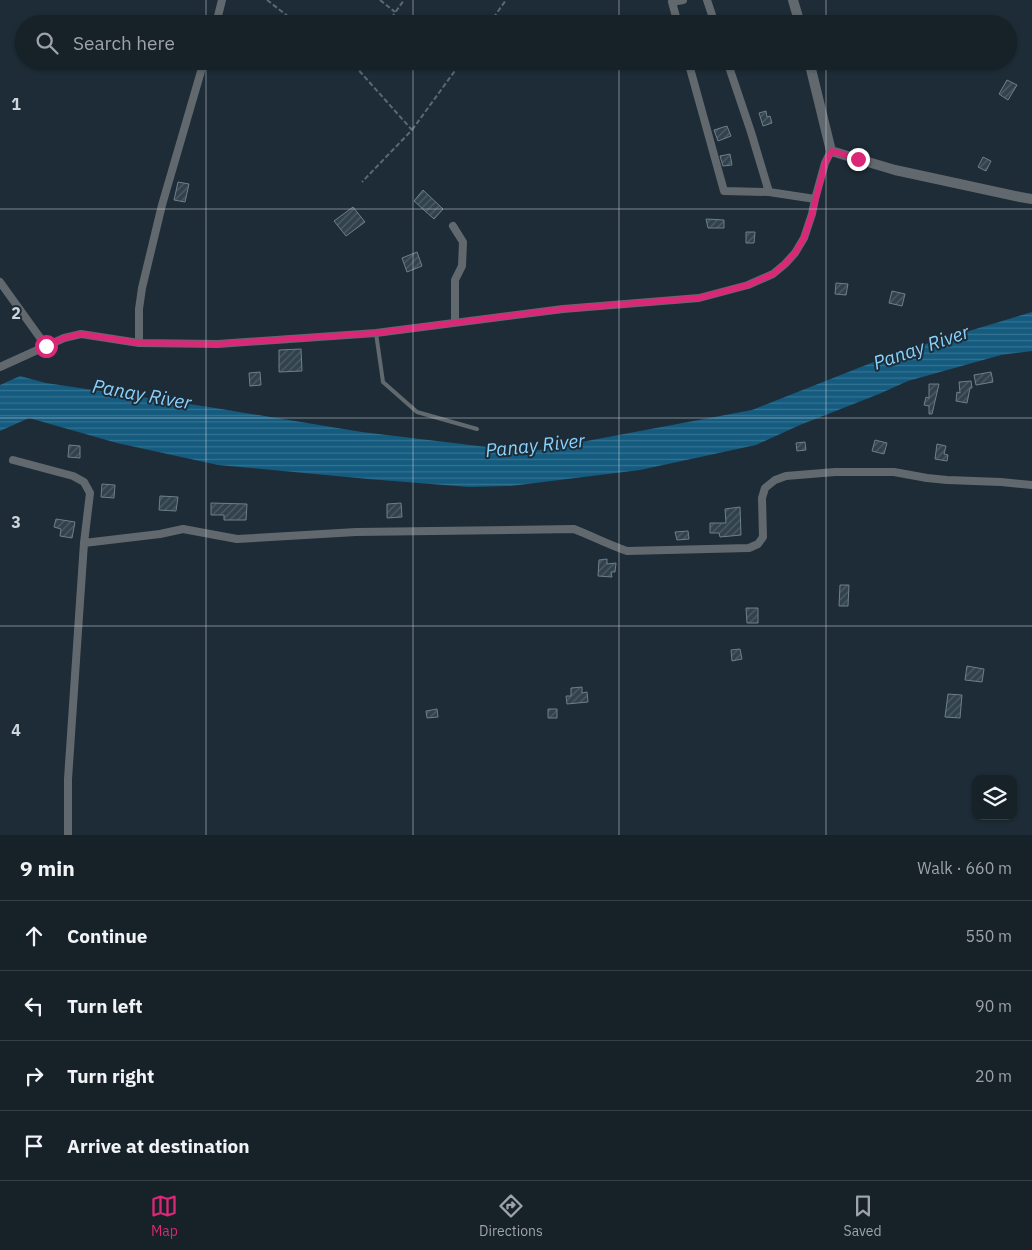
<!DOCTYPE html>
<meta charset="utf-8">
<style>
body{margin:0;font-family:"IBM Plex Sans",sans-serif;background:#232e34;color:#f1f3f6}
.controls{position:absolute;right:15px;bottom:15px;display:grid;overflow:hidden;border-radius:10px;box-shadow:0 1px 4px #0004}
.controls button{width:45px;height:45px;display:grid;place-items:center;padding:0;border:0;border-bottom:1px solid #353e45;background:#162128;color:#f1f3f6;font:25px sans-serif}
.stop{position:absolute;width:15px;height:15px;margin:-11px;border:4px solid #db2777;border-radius:50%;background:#fff}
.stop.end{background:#db2777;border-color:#fff;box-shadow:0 1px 5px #0008}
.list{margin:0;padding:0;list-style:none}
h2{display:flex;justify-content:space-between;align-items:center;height:65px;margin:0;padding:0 20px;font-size:21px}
h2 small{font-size:16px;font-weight:400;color:#9ea3a8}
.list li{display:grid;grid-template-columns:32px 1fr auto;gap:15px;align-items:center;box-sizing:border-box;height:70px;padding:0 20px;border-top:1px solid #353e45}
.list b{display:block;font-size:19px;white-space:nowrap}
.list em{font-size:16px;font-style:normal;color:#9ea3a8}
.icon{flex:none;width:28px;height:28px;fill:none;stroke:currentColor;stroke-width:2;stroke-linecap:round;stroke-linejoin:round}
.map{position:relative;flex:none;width:1032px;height:835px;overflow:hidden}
.search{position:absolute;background:#162128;box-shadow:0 1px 4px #0004;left:15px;right:15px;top:15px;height:55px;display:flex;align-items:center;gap:12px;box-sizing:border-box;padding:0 18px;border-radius:28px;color:#9ea3a8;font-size:19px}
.sheet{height:345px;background:#162128}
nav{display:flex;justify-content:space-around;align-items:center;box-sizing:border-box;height:70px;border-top:1px solid #353e45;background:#162128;font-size:14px;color:#9ea3a8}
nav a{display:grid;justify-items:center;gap:2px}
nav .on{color:#db2777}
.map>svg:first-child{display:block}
.water{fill:url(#water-rules)}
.building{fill:url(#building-hatch);stroke:#6e7f8b}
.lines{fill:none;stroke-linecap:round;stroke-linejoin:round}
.path{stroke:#5b6971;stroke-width:2;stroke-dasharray:5 2.5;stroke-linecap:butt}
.service{stroke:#62696e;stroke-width:4}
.minor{stroke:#62696e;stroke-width:8}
.tertiary{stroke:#62696e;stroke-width:10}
.route{stroke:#db2777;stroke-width:6}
.grid{fill:none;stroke:#ccd6dc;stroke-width:1;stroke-opacity:0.55}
.labels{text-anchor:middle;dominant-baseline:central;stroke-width:4;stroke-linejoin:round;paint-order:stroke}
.water-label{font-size:19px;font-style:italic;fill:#8ad1fd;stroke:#1d2c36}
.grid-label{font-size:16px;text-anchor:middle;font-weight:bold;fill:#ccd6dc;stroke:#1d2c36;stroke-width:4;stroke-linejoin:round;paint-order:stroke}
</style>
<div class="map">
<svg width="1032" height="835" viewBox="0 0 1032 835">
<defs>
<pattern id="water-rules" width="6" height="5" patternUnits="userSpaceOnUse" patternTransform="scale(1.25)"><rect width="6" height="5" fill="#145b7f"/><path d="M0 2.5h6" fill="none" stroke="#357291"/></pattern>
<pattern id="building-hatch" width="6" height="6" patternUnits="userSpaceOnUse" patternTransform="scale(1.25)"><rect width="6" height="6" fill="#32424d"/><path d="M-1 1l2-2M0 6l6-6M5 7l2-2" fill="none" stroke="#4e5d66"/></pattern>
</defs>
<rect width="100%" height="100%" fill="#1d2c36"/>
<!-- water -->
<path class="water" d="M 1032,312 L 1032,351 L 1001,355 L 908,381 L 879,394 L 800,425 L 756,445 L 640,470 L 511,486 L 469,487 L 368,479 L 218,465 L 117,443 L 29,418 L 0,431 L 0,385 L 20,376 L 46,383 L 209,407 L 362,432 L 528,452 L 752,410 L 899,352 Z"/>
<!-- building -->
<path class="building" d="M 1007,80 L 1017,85 L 1008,100 L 999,94 Z
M 766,111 L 767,117 L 770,116 L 772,123 L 763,126 L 759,113 Z
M 727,126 L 731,136 L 718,141 L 714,130 Z
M 730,154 L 732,165 L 723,166 L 720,156 Z
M 983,157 L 991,161 L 986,171 L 978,167 Z
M 178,182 L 189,184 L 185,202 L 174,200 Z
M 423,190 L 443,209 L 434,219 L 414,201 Z
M 353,207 L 365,222 L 346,236 L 334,221 Z
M 706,219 L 724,220 L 724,228 L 708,228 Z
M 746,232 L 755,232 L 754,243 L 746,243 Z
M 417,252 L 422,266 L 407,272 L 402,258 Z
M 836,283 L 848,284 L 846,295 L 835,294 Z
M 892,291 L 905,294 L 902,306 L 889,303 Z
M 301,349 L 302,371 L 279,372 L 279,350 Z
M 260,372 L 261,385 L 250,386 L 249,373 Z
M 991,372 L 993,382 L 976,385 L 974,375 Z
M 971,381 L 972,388 L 970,388 L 967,403 L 956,401 L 957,392 L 960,393 L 959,382 Z
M 929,384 L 939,384 L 932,414 L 929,414 L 929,406 L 924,405 L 926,397 L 929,398 Z
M 875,440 L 887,443 L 884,454 L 872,451 Z
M 805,442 L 806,450 L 797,451 L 796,443 Z
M 937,444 L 946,446 L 944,454 L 948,455 L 947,461 L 935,459 Z
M 69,445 L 80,446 L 80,458 L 68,457 Z
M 102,484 L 115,485 L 114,498 L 101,497 Z
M 160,496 L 178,497 L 176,511 L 159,510 Z
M 211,503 L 247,504 L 246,520 L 224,520 L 224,515 L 211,515 Z
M 401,503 L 402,517 L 387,518 L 387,504 Z
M 740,507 L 741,535 L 720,537 L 719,533 L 710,533 L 710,523 L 726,523 L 725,509 Z
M 56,519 L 75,522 L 72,538 L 60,536 L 61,529 L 54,527 Z
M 688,531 L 689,539 L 677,540 L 675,532 Z
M 607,559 L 607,564 L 616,563 L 615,572 L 611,572 L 612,577 L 598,576 L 599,560 Z
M 840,585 L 849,585 L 848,606 L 839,606 Z
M 746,608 L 758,608 L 758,623 L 747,623 Z
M 740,649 L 742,659 L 732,661 L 731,650 Z
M 967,666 L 984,669 L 982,682 L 965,680 Z
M 582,687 L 582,693 L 587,692 L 588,702 L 567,704 L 566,696 L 571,696 L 571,688 Z
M 948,694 L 962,695 L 960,718 L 945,717 Z
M 437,709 L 438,717 L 427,718 L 426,711 Z
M 548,709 L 557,709 L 557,718 L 548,718 Z"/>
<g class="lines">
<!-- path -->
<path class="path" d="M 267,0 L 298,24
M 380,0 L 395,12
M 387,24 L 404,0
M 489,24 L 506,0
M 348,61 L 355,66 L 412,130 L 362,182
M 355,66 L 359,61
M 412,130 L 462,61"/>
<!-- service -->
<path class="service" d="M 376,333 L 383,382 L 417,412 L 477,429"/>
<!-- minor -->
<path class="minor" d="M 707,0 L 715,24
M 216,24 L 222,0
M 678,24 L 672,2 L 683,0
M 688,61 L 724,191 L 769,192 L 815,199
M 727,61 L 751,132 L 769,192
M 453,226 L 463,242 L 462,266 L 455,280 L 455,322
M 0,282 L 46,346
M 139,343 L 139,309 L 142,288 L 162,205 L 204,61
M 0,367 L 64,338 L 81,334 L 139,343 L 218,344 L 376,333 L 563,309 L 699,298 L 748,285 L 773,274 L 785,264 L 795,253 L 804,238 L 812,214 L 815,199 L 825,163 L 831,151
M 13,460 L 73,476 L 84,482 L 90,493 L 84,543 L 78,631 L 68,779 L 68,835
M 84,543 L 160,534 L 183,529 L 237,539 L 356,532 L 574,529 C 592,536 609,545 627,551 L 749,548 L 758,544 L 763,537 L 762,498 L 765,488 L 775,480 L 786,476 L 835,472 L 894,472 L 927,478 L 947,480 L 1001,482 L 1032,485"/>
<!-- tertiary -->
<path class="tertiary" d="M 793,0 L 800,24
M 809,61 L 831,151 L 895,170 L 1020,197 L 1032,199"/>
</g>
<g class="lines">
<!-- route -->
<path class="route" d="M 46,346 L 64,338 L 81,334 L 139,343 L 218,344 L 376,333 L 563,309 L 699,298 L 748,285 L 773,274 L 785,264 L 795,253 L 804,238 L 812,214 L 825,163 L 832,151 L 858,159"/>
</g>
<!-- grid -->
<path class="grid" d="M 206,0 L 206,24M 413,0 L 413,24M 619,0 L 619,24M 826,0 L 826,24M 206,61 L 206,835M 413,61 L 413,835M 619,61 L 619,835M 826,61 L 826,835M 0,209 L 1032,209M 0,418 L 1032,418M 0,626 L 1032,626"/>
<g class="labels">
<!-- water labels -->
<g class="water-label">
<text transform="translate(921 347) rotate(-19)">Panay River</text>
<text transform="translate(142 394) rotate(10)">Panay River</text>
<text transform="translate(535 445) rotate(-6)">Panay River</text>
</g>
</g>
<g class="grid-label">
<text x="16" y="110">1</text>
<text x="16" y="319">2</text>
<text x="16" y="528">3</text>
<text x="16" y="736">4</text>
</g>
</svg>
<div class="controls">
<button><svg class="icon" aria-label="layers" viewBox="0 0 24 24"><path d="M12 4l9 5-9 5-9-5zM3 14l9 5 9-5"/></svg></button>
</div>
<div class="stop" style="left:46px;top:346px"></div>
<div class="stop end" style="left:858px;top:159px"></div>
<div class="search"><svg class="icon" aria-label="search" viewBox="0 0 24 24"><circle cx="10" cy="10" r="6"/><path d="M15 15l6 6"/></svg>Search here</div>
</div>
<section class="sheet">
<h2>9 min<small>Walk · 660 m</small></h2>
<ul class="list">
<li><svg class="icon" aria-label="ahead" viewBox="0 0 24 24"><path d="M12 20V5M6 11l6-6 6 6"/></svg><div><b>Continue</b></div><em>550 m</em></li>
<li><svg class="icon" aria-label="left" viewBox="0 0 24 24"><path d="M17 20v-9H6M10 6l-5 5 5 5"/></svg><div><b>Turn left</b></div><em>90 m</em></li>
<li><svg class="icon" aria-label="right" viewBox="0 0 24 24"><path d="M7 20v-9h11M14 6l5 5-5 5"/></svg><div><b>Turn right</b></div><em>20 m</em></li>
<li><svg class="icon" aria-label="arrive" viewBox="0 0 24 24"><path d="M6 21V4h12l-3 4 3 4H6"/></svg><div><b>Arrive at destination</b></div></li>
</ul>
</section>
<nav>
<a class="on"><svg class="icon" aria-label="map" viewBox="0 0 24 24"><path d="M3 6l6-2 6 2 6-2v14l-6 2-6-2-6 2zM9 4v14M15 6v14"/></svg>Map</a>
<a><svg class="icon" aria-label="directions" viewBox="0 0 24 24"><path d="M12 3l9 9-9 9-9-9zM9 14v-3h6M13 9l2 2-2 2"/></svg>Directions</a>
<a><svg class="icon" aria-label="saved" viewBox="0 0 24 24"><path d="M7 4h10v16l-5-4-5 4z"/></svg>Saved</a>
</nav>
